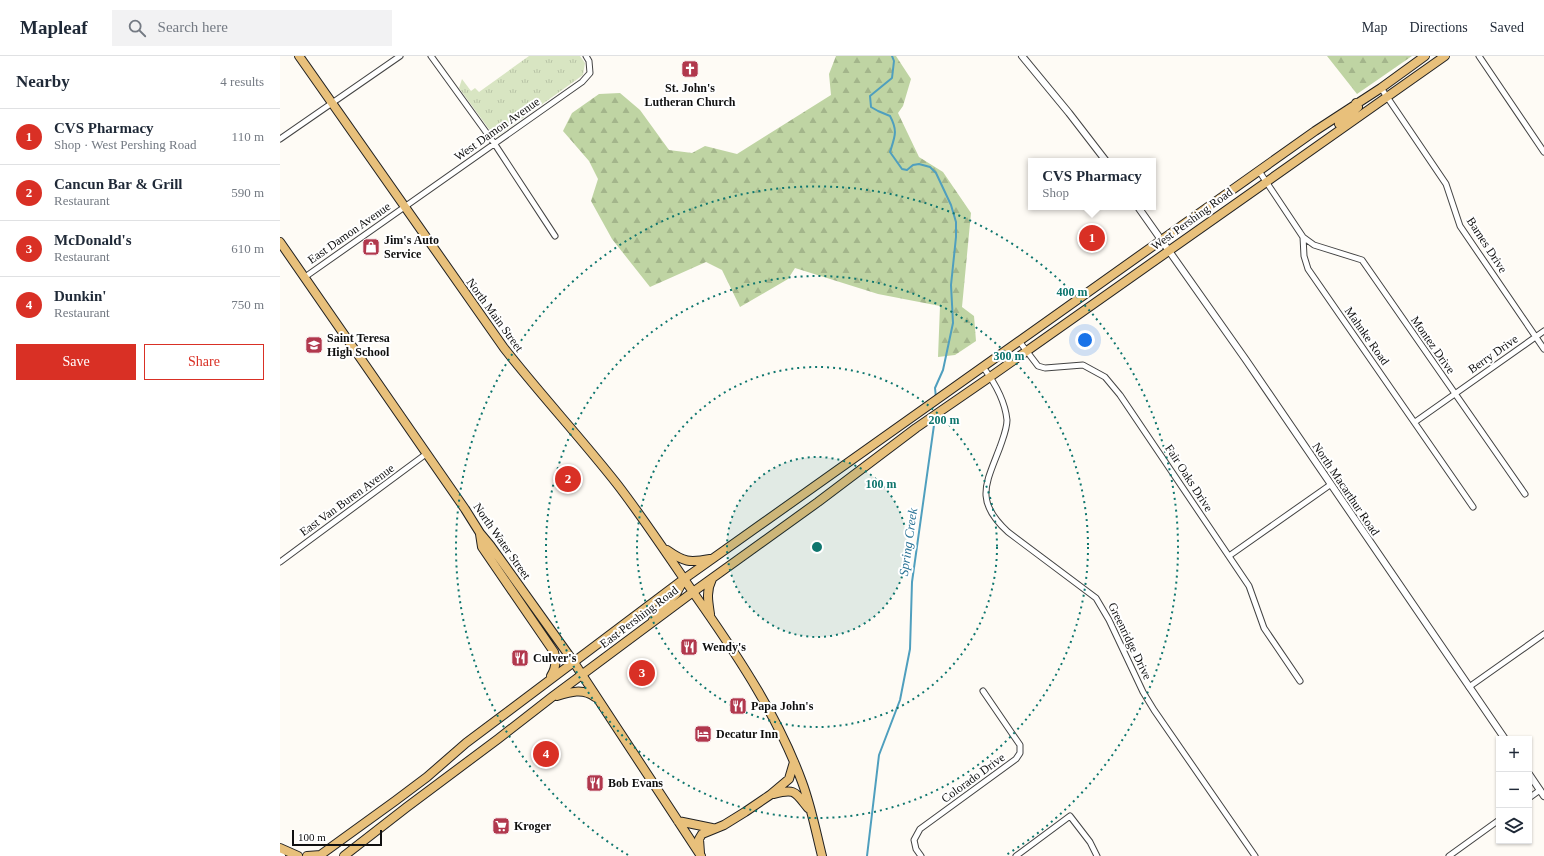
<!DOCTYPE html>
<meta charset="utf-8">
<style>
body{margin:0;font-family:"Times New Roman",serif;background:#f2f2f3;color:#1f2937}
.controls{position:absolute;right:12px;bottom:12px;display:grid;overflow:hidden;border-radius:0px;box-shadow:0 1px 3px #0004}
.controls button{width:36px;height:36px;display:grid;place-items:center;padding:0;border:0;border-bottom:1px solid #e0e1e3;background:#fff;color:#1f2937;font:20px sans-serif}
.scale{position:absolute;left:12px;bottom:10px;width:90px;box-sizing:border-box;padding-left:4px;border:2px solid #101010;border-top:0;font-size:11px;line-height:14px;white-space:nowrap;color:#101010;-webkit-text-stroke:3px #fff;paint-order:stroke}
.you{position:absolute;left:805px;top:284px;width:14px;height:14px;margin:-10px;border:3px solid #fff;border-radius:50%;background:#1a73e8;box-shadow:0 0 0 6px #1a73e833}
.badge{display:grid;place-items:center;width:26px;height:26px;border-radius:50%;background:#d93025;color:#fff;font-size:13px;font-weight:700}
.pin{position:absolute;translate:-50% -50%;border:2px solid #fff;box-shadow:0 1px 4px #0006}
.popup{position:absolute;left:748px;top:102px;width:128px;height:52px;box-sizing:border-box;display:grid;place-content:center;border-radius:0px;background:#fff;filter:drop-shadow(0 1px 3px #0005);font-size:13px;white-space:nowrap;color:#747a83}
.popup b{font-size:15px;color:#1f2937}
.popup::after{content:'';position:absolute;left:50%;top:100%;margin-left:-8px;border:8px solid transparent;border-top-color:#fff}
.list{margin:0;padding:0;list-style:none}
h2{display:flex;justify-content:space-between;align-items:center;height:52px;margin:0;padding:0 16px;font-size:17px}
h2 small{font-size:13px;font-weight:400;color:#747a83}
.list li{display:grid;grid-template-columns:26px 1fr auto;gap:12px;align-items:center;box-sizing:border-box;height:56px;padding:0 16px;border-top:1px solid #e0e1e3}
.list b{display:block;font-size:15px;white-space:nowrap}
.list p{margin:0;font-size:13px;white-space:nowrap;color:#747a83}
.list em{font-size:13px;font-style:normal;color:#747a83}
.actions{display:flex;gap:8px;padding:12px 16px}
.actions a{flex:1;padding:9px 0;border:1px solid #d93025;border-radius:0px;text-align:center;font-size:14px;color:#d93025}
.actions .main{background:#d93025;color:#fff}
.icon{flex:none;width:22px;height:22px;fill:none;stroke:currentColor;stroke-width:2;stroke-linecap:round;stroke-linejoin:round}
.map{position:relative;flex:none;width:1264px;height:800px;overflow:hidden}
header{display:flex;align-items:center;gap:24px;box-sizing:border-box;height:56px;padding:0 20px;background:#fff;border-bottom:1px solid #e0e1e3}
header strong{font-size:19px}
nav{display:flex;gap:22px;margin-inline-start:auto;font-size:14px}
.search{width:280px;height:36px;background:#f2f2f3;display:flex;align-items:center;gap:10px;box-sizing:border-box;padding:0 14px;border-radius:0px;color:#747a83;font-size:15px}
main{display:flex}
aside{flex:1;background:#fff}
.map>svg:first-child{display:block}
.grass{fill:url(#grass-tufts)}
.forest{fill:url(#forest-firs)}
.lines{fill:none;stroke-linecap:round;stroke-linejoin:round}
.stream{stroke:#4f9fbe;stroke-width:2}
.minor-casing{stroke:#434343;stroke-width:7}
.tertiary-casing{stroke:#434343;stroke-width:8}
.primary-casing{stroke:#212121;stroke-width:10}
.minor{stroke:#fff;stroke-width:5}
.tertiary{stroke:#fff;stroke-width:6}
.primary{stroke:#e8c07b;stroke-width:8}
.ring{fill:none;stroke:#0f766e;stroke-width:2;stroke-dasharray:2 4}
.labels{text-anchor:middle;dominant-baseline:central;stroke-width:4;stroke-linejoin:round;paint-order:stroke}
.poi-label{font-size:12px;font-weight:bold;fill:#101010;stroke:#fff;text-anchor:start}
.street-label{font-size:12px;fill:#101010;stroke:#fff}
.water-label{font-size:13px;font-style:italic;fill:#287294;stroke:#fff}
.centre{fill:#0f766e;stroke:#fff;stroke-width:2}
.ring-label{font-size:12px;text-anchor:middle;font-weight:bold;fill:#0f766e;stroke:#fff;stroke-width:4;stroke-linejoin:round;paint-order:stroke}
</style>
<header>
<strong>Mapleaf</strong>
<div class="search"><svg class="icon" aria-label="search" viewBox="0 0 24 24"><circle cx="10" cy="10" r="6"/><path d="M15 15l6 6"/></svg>Search here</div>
<nav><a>Map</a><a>Directions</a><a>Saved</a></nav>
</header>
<main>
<aside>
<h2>Nearby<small>4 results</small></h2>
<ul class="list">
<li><span class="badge">1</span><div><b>CVS Pharmacy</b><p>Shop · West Pershing Road</p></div><em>110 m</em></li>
<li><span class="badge">2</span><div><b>Cancun Bar &amp; Grill</b><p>Restaurant</p></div><em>590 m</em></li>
<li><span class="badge">3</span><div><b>McDonald's</b><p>Restaurant</p></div><em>610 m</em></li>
<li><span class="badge">4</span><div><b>Dunkin'</b><p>Restaurant</p></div><em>750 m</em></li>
</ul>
<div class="actions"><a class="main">Save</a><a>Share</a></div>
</aside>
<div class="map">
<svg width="1264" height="800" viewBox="0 0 1264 800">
<defs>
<pattern id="grass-tufts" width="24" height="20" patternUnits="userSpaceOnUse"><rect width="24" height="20" fill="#d8e5c2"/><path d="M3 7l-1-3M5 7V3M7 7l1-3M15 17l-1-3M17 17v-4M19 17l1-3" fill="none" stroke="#b8c3a6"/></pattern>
<pattern id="forest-firs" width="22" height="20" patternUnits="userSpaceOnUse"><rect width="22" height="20" fill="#bfd4a3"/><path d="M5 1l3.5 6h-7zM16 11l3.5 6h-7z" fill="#a3b58b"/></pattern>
</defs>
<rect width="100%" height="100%" fill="#fefbf5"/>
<!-- grass -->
<path class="grass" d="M 249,0 L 300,0 L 305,7 L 303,19 L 218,80 L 214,80 L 179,32 L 182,23 L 191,35 L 195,32 L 199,36 Z"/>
<!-- forest -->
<path class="forest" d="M 556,0 L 616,0 L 631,23 L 623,50 L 618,57 L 639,101 L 663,116 L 691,157 L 682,251 L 694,260 L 696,285 L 675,299 L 658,301 L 660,250 L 598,238 L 515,212 L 508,223 L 460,251 L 442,214 L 426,206 L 370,231 L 332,183 L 311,145 L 318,123 L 309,105 L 283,75 L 292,57 L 319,38 L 340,37 L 360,54 L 389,94 L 412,97 L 425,90 L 457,98 L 551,39 L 549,18 Z
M 1047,0 L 1132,0 L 1077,38 Z"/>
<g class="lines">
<!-- stream -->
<path class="stream" d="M 612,0 L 614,5 L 612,22 L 590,40 L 591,51 L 598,55 L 610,60 C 618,75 615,80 610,96 L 622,113 L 627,114 L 633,109 L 639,108 L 650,111 L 656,117 L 671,149 L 676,166 L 676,181 L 671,229 L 673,267 L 663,314 L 655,332 L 656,342
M 587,800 L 599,699 L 620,644 L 630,593 L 632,526 L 655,362"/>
<defs>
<path id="minor" d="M 151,0 L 214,87 L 275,180
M 1199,0 L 1264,96
M 1101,32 L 1166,128 L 1180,170 L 1264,293
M 0,83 L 120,0
M 979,115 L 1023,181 L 1024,200 L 1028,213 L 1193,451
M 1023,181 L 1034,189 L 1082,204 L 1245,438
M 25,221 L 302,26 L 310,17 L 309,5 L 306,0
M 739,285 L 758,310 L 765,312 L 803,309 L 825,321 L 840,339 L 969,530 L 984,572 L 1020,625
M 703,311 C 715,327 725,344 727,364 C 727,373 723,382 720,391 C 706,428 694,445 728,476 L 816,542 L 829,564 L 863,636 L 874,654 L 975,800
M 1135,366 L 1264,275
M 949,500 L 1050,429
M 0,506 L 146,398
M 1189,631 L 1264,578
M 1249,742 L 1260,734
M 641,800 L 636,793 L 634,784 L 640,773 L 736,703 L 740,697 L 740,689 L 703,635
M 736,800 L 790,760 L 810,786 L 817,800
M 1169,800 L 1219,764"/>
<path id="tertiary" d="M 742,0 L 789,57 L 826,105
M 858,151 L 966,304 L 1225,683
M 1249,718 L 1264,740
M 0,797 L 2,800"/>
<path id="primary" d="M 19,0 L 224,292 C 260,338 300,381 337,428 C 367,467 394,509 422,549 C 461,605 499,663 522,726 C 531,750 536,776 542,800
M 1059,68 L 1078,51 L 1076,47
M 0,186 L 185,453 L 200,477 L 210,489 L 293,605 L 421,800
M 200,478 L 202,491 L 274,596 C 277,605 276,612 271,620
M 387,494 C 404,506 409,507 430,503
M 430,558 C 428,545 426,535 432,523
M 373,564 L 379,553 L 396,538 L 403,525
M 277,640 C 290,636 303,632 315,641
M 494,738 C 515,732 515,736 528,752
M 398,765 L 432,772
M 0,792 L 18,800
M 420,797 L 419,783 L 422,778 L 444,769 L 465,756 L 490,739 L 509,723 L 514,706
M 27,800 L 41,799
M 39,800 L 115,745 L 147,721 L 186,687 L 404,523 L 1035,75 L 1101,32 L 1145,0
M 64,800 L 127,751 L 218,683 L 272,641 L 413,536 L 538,446 L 636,372 L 710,321 L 1165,0"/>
</defs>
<!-- minor casing -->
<use href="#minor" class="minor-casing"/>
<!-- tertiary casing -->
<use href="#tertiary" class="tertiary-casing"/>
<!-- primary casing -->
<use href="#primary" class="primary-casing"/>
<!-- minor -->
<use href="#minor" class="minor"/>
<!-- tertiary -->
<use href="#tertiary" class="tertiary"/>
<!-- primary -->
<use href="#primary" class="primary"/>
</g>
<!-- distance rings -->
<circle cx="537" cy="491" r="90" fill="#0f766e" fill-opacity=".12"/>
<g class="ring">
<circle cx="537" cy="491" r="90"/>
<circle cx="537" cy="491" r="180"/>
<circle cx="537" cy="491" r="271"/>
<path d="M348 799A361 361 0 1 1 726 799"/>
</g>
<!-- icons -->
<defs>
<symbol id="church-square" viewBox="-11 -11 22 22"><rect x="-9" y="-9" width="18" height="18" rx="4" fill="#b1384d" stroke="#fff"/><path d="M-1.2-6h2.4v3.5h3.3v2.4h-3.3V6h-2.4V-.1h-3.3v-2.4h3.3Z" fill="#fff"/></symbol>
<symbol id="shop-square" viewBox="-11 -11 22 22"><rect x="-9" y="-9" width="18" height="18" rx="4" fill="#b1384d" stroke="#fff"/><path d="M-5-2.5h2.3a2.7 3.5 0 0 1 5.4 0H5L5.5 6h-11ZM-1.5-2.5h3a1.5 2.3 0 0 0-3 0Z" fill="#fff"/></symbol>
<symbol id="school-square" viewBox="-11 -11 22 22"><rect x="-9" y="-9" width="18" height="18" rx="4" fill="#b1384d" stroke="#fff"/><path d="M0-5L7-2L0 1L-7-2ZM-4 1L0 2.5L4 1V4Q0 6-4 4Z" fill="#fff"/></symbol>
<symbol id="restaurant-square" viewBox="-11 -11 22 22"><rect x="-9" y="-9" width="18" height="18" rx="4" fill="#b1384d" stroke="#fff"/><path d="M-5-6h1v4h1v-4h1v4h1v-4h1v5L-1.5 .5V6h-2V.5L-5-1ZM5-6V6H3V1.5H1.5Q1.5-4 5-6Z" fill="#fff"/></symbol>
<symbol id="hotel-square" viewBox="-11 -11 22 22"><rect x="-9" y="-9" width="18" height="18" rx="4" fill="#b1384d" stroke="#fff"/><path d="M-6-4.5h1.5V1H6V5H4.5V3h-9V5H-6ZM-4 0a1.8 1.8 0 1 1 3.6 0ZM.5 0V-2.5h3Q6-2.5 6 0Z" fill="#fff"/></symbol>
<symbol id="supermarket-square" viewBox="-11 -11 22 22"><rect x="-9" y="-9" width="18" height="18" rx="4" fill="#b1384d" stroke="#fff"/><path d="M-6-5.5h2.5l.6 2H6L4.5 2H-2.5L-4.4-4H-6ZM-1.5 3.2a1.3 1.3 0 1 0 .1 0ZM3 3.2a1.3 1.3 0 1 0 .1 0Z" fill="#fff"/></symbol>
</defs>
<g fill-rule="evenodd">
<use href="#church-square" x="400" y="3" width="20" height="20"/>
<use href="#shop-square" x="81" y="181" width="20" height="20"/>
<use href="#school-square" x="24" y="279" width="20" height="20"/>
<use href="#restaurant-square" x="399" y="581" width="20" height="20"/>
<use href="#restaurant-square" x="230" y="592" width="20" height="20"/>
<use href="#restaurant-square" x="448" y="640" width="20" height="20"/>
<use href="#hotel-square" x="413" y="668" width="20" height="20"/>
<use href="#restaurant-square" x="305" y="717" width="20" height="20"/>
<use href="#supermarket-square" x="211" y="760" width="20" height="20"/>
</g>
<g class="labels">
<!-- poi labels -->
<g class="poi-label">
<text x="410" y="32" text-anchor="middle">St. John's<tspan x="410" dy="14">Lutheran Church</tspan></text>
<text x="104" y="184">Jim's Auto<tspan x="104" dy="14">Service</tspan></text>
<text x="47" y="282">Saint Teresa<tspan x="47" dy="14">High School</tspan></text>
<text x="422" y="591">Wendy's</text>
<text x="253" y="602">Culver's</text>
<text x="471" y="650">Papa John's</text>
<text x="436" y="678">Decatur Inn</text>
<text x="328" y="727">Bob Evans</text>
<text x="234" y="770">Kroger</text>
</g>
<!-- street labels -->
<g class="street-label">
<text transform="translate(217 73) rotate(-35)">West Damon Avenue</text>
<text transform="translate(912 163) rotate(-36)">West Pershing Road</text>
<text transform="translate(69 177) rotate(-35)">East Damon Avenue</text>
<text transform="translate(1207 189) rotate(57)">Barnes Drive</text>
<text transform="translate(215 259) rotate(54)">North Main Street</text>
<text transform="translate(1087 280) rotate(55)">Mahnke Road</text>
<text transform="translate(1153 289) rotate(55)">Montez Drive</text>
<text transform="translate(1213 298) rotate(-35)">Berry Drive</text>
<text transform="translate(909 422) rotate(57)">Fair Oaks Drive</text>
<text transform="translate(1066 433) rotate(56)">North Macarthur Road</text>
<text transform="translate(67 444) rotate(-36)">East Van Buren Avenue</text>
<text transform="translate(222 485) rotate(55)">North Water Street</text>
<text transform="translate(359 561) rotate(-37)">East Pershing Road</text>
<text transform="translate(850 585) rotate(64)">Greenridge Drive</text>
<text transform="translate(693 722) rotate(-36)">Colorado Drive</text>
</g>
<!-- water labels -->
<g class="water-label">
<text transform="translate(628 486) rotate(-82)">Spring Creek</text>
</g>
</g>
<circle cx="537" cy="491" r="6" class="centre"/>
<g class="ring-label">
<text x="792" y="240">400 m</text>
<text x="729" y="304">300 m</text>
<text x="664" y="368">200 m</text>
<text x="601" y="432">100 m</text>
</g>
</svg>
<div class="controls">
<button>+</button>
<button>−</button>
<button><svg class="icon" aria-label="layers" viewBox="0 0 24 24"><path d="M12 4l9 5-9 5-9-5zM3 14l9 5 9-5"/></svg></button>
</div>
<div class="scale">100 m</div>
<div class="you"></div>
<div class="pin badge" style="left:812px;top:182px">1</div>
<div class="popup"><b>CVS Pharmacy</b>Shop</div>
<div class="pin badge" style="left:288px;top:423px">2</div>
<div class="pin badge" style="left:362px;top:617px">3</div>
<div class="pin badge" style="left:266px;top:698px">4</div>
</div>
</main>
